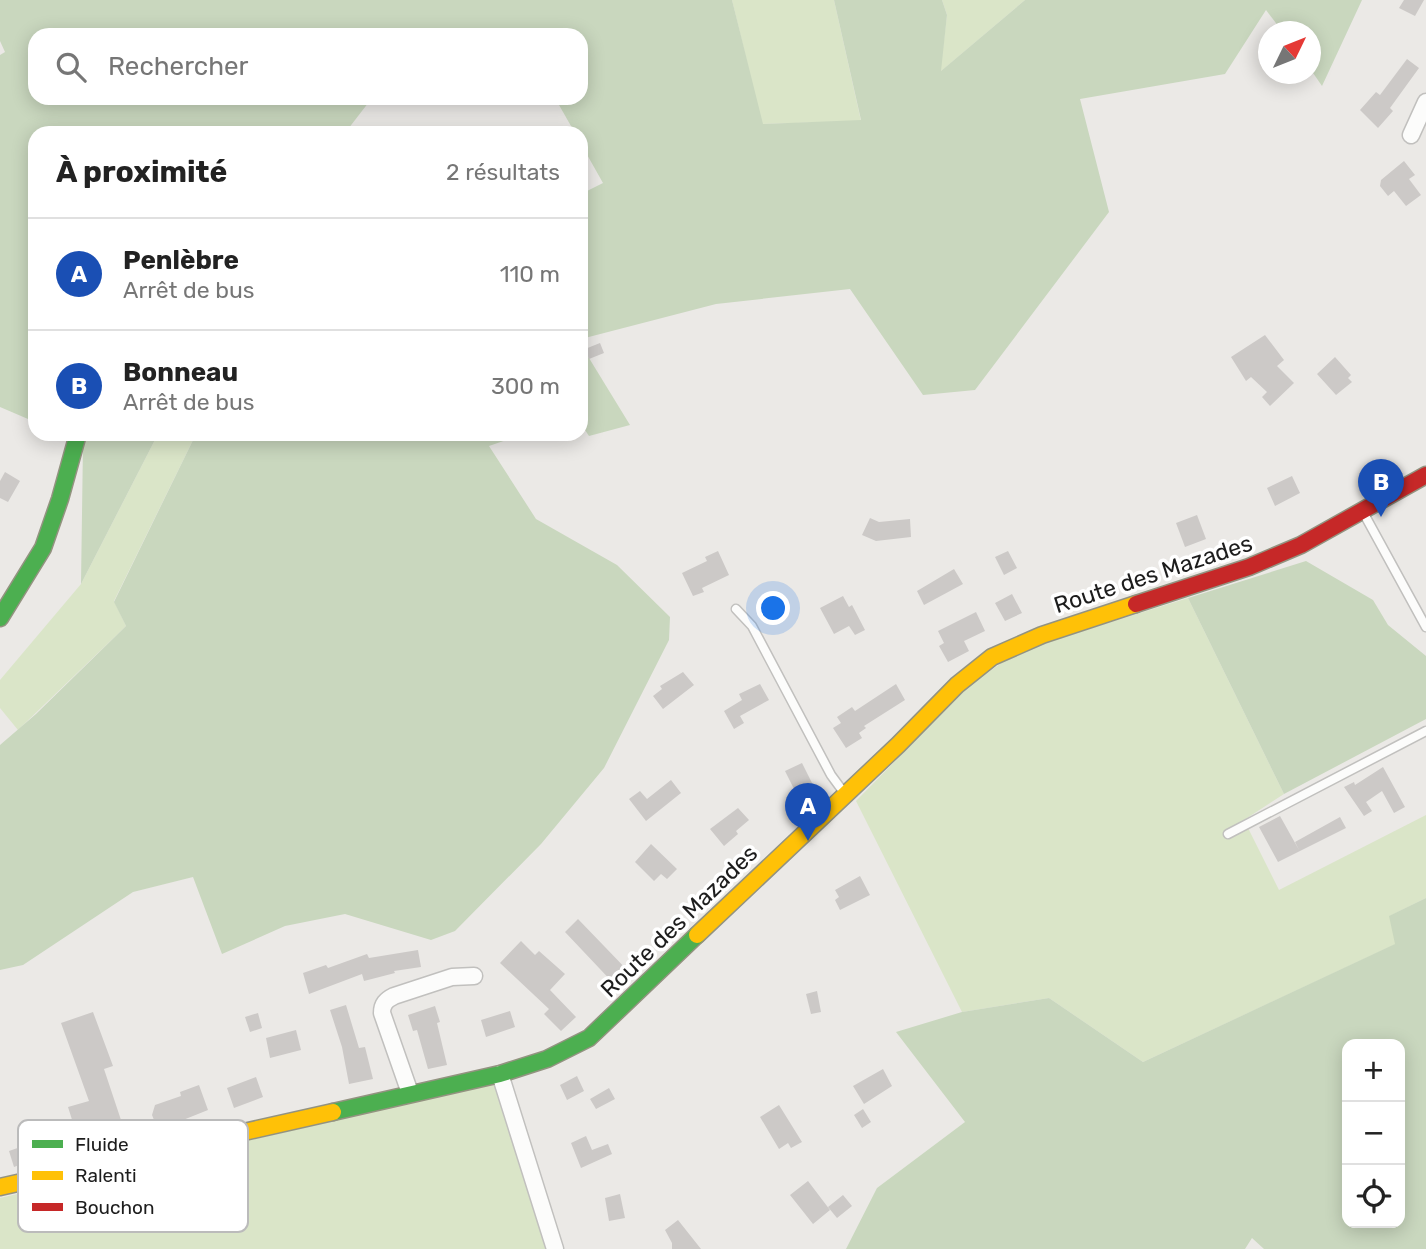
<!DOCTYPE html>
<html lang="fr">
<meta charset="utf-8">
<style>
body{margin:0;font-family:Rubik,sans-serif;background:#f6f6f6;color:#222}
.controls{position:absolute;right:21px;bottom:21px;display:grid;overflow:hidden;border-radius:14px;box-shadow:0 4px 18px #0003}
.controls button{width:63px;height:63px;display:grid;place-items:center;padding:0;border:0;border-bottom:2px solid #e0e0e0;background:#fff;color:#222;font:35px sans-serif}
.compass{position:absolute;left:1258px;top:21px;width:63px;height:63px;border-radius:50%;background:#fff;box-shadow:0 4px 18px #0003;rotate:47deg}
.you{position:absolute;left:774px;top:609px;width:24px;height:24px;margin:-18px;border:5px solid #fff;border-radius:50%;background:#1a73e8;box-shadow:0 0 0 10px #1a73e833}
.badge{display:grid;place-items:center;width:46px;height:46px;border-radius:50%;background:#656463;color:#fff;font-size:23px;font-weight:700}
.pin{position:absolute;translate:-50% -58px;filter:drop-shadow(0 2px 4px #0008)}
.pin::after{content:'';position:absolute;top:37px;width:24px;height:21px;background:inherit;clip-path:polygon(0 0,100% 0,50% 100%)}
.list{margin:0;padding:0;list-style:none}
h2{display:flex;justify-content:space-between;align-items:center;height:91px;margin:0;padding:0 28px;font-size:30px}
h2 small{font-size:23px;font-weight:400;color:#767676}
.list li{display:grid;grid-template-columns:46px 1fr auto;gap:21px;align-items:center;box-sizing:border-box;height:112px;padding:0 28px;border-top:2px solid #e0e0e0}
.list b{display:block;font-size:26px;white-space:nowrap}
.list p{margin:0;font-size:23px;white-space:nowrap;color:#767676}
.list em{font-size:23px;font-style:normal;color:#767676}
.icon{flex:none;width:38px;height:38px;fill:none;stroke:currentColor;stroke-width:2;stroke-linecap:round;stroke-linejoin:round}
.map{position:relative;flex:none;width:1426px;height:1249px;overflow:hidden}
.search{position:absolute;background:#fff;box-shadow:0 4px 18px #0003;left:28px;top:28px;width:560px;height:77px;display:flex;align-items:center;gap:18px;box-sizing:border-box;padding:0 24px;border-radius:21px;color:#767676;font-size:26px}
.panel{position:absolute;background:#fff;box-shadow:0 4px 18px #0003;left:28px;top:126px;width:560px;height:315px;border-radius:21px}
.map>svg:first-child{display:block}
.grass{fill:#dae5c8}
.forest{fill:#c9d7be;fill-rule:evenodd}
.building{fill:#ccc9c7}
.lines{fill:none;stroke-linecap:round;stroke-linejoin:round}
.lane-casing{stroke:#c1c0be;stroke-width:11}
.street-casing{stroke:#c1c0be;stroke-width:19}
.fast-casing{stroke:#939380;stroke-width:19}
.slow-casing{stroke:#939380;stroke-width:19}
.jam-casing{stroke:#939380;stroke-width:19}
.lane{stroke:#fcfcfb;stroke-width:8}
.street{stroke:#fcfcfb;stroke-width:16}
.fast{stroke:#4caf50;stroke-width:16}
.slow{stroke:#ffc107;stroke-width:16}
.jam{stroke:#c62828;stroke-width:16}
.labels{text-anchor:middle;dominant-baseline:central;stroke-width:7;stroke-linejoin:round;paint-order:stroke}
.street-label{font-size:23px;fill:#1d1d1d;stroke:#fff}
.key{fill:#fff;stroke:#bbb;stroke-width:2}
.key-label{font-size:19px;fill:#1d1d1d}
</style>
<div class="map">
<svg width="1426" height="1249" viewBox="0 0 1426 1249">
<rect width="100%" height="100%" fill="#ebe9e6"/>
<!-- grass -->
<path class="grass" d="M 732,0 L 834,0 L 861,121 L 762,124 Z
M 942,0 L 1025,0 L 940,72 L 947,15 Z
M 158,434 L 196,434 L 114,601 L 126,626 L 18,730 L 0,708 L 0,680 L 81,584 Z
M 1188,598 L 1284,794 L 1244,820 L 1279,890 L 1426,815 L 1426,898 L 1390,916 L 1396,944 L 1143,1062 L 1049,998 L 962,1012 L 856,801 L 971,684 L 1003,662 L 1041,644 Z
M 497,1083 L 546,1249 L 0,1249 L 0,1198 Z"/>
<!-- forest -->
<path class="forest" d="M 0,0 L 732,0 L 763,124 L 861,120 L 834,0 L 942,0 L 947,15 L 941,71 L 1025,0 L 1362,0 L 1322,86 L 1311,70 L 1310,32 L 1282,31 L 1266,10 L 1225,74 L 1080,99 L 1109,212 L 975,390 L 923,395 L 850,289 L 716,304 L 581,339 L 581,194 L 603,183 L 581,144 L 581,133 L 575,133 L 555,98 L 581,98 L 581,35 L 35,35 L 35,98 L 372,98 L 345,133 L 35,133 L 35,422 L 0,407 L 0,55 L 5,52 L 0,41 Z
M 581,345 L 630,425 L 589,436 L 581,424 Z
M 61,434 L 158,434 L 81,584 L 83,444 Z
M 196,434 L 524,434 L 489,446 L 536,519 L 617,565 L 670,617 L 669,640 L 604,768 L 541,844 L 455,931 L 431,940 L 345,914 L 285,926 L 222,954 L 193,877 L 133,892 L 23,965 L 0,970 L 0,745 L 36,714 L 126,626 L 114,602 Z
M 1306,561 L 1373,600 L 1388,625 L 1426,656 L 1426,719 L 1284,794 L 1188,598 Z
M 1426,898 L 1426,1249 L 1264,1249 L 1252,1238 L 1245,1249 L 846,1249 L 877,1188 L 965,1122 L 896,1032 L 962,1012 L 1049,998 L 1143,1062 L 1395,944 L 1389,916 ZM 1400,1044 L 1400,1223 L 1347,1223 L 1347,1044 Z"/>
<!-- building -->
<path class="building" d="M 1404,0 L 1424,0 L 1415,16 L 1399,8 Z
M 1407,59 L 1419,68 L 1390,108 L 1393,111 L 1378,128 L 1360,110 L 1376,92 L 1380,95 Z
M 1404,161 L 1415,175 L 1409,179 L 1421,195 L 1406,206 L 1394,191 L 1388,196 L 1380,186 L 1381,180 Z
M 1265,335 L 1284,360 L 1277,366 L 1294,383 L 1270,406 L 1262,397 L 1267,392 L 1251,377 L 1246,381 L 1231,357 Z
M 600,343 L 604,353 L 589,359 L 585,349 Z
M 1335,357 L 1351,375 L 1348,378 L 1352,382 L 1336,395 L 1317,374 Z
M 5,472 L 20,481 L 8,502 L 0,498 L 0,481 Z
M 1292,476 L 1300,493 L 1275,506 L 1267,488 Z
M 1197,515 L 1206,539 L 1185,547 L 1176,523 Z
M 870,518 L 879,522 L 910,519 L 911,537 L 876,541 L 862,535 Z
M 718,551 L 729,575 L 702,588 L 704,592 L 693,596 L 682,573 L 707,561 L 705,557 Z
M 1008,551 L 1017,568 L 1004,575 L 995,557 Z
M 954,569 L 963,584 L 924,605 L 917,591 Z
M 1012,594 L 1022,613 L 1005,621 L 995,603 Z
M 843,596 L 849,607 L 852,605 L 865,630 L 855,635 L 849,626 L 834,634 L 820,608 Z
M 976,612 L 985,631 L 964,641 L 969,651 L 948,662 L 939,646 L 944,643 L 938,631 Z
M 683,672 L 694,685 L 663,709 L 653,696 L 662,689 L 660,686 Z
M 760,684 L 769,700 L 740,716 L 744,723 L 734,729 L 724,711 L 742,700 L 739,694 Z
M 896,684 L 905,700 L 864,726 L 866,728 L 859,733 L 862,738 L 846,748 L 833,728 L 841,723 L 837,717 L 852,707 L 855,711 Z
M 802,763 L 813,785 L 800,792 L 798,787 L 794,789 L 785,771 Z
M 1383,767 L 1405,807 L 1394,813 L 1382,791 L 1366,802 L 1372,811 L 1364,816 L 1344,787 L 1354,782 L 1355,785 Z
M 671,780 L 681,793 L 646,821 L 629,799 L 640,791 L 647,799 Z
M 738,808 L 749,820 L 736,831 L 738,834 L 724,846 L 710,829 Z
M 1280,816 L 1299,850 L 1295,842 L 1340,817 L 1346,828 L 1278,862 L 1259,827 Z
M 651,844 L 677,869 L 667,879 L 661,874 L 654,881 L 635,862 Z
M 860,876 L 870,895 L 840,910 L 835,900 L 839,897 L 835,890 Z
M 578,919 L 631,974 L 617,987 L 565,932 Z
M 521,941 L 535,955 L 539,951 L 565,974 L 550,990 L 576,1017 L 561,1031 L 544,1014 L 549,1009 L 500,963 Z
M 418,950 L 421,967 L 394,971 L 395,973 L 364,981 L 362,974 L 309,994 L 303,973 L 326,965 L 328,968 L 367,954 L 369,958 Z
M 817,991 L 821,1012 L 811,1014 L 806,994 Z
M 346,1005 L 359,1048 L 365,1047 L 373,1079 L 349,1084 L 342,1047 L 330,1010 Z
M 435,1006 L 440,1022 L 437,1023 L 447,1065 L 428,1069 L 417,1030 L 413,1031 L 408,1015 Z
M 510,1011 L 515,1027 L 486,1037 L 481,1020 Z
M 93,1012 L 113,1066 L 104,1069 L 127,1138 L 111,1144 L 110,1141 L 104,1142 L 65,1152 L 62,1143 L 54,1145 L 50,1132 L 74,1126 L 68,1107 L 89,1101 L 61,1023 Z
M 258,1013 L 262,1028 L 250,1032 L 245,1017 Z
M 296,1030 L 301,1050 L 270,1058 L 266,1038 Z
M 883,1069 L 892,1086 L 864,1104 L 853,1086 Z
M 577,1076 L 584,1091 L 567,1100 L 560,1085 Z
M 256,1077 L 263,1097 L 234,1108 L 227,1088 Z
M 199,1085 L 208,1110 L 158,1130 L 152,1115 L 155,1105 L 181,1096 L 180,1092 Z
M 609,1088 L 615,1099 L 596,1109 L 590,1099 Z
M 779,1105 L 802,1142 L 791,1148 L 788,1143 L 779,1149 L 760,1117 Z
M 863,1109 L 871,1122 L 862,1128 L 854,1115 Z
M 586,1136 L 592,1150 L 608,1144 L 612,1154 L 581,1168 L 571,1143 Z
M 29,1144 L 35,1159 L 14,1167 L 9,1151 Z
M 808,1181 L 830,1210 L 813,1224 L 790,1195 Z
M 620,1194 L 625,1218 L 609,1221 L 605,1198 Z
M 843,1195 L 852,1206 L 837,1218 L 828,1207 Z
M 678,1220 L 701,1249 L 672,1249 L 672,1243 L 665,1230 Z"/>
<g class="lines">
<defs>
<path id="lane" d="M 1363,512 L 1426,627
M 736,609 L 752,626 L 831,775 L 845,794
M 1228,834 L 1426,731"/>
<path id="street" d="M 1411,135 L 1426,102
M 500,1074 L 555,1249
M 410,1093 L 382,1013 C 382,1004 386,1000 394,996 L 452,977 L 474,976"/>
<path id="fast" d="M 0,618 L 43,548 L 60,499 L 78,434
M 333,1112 L 500,1074 L 547,1059 L 589,1038 L 697,935"/>
<path id="slow" d="M 697,935 L 898,745 L 957,685 L 992,657 L 1042,635 L 1136,604
M 0,1187 L 333,1112"/>
<path id="jam" d="M 1136,604 L 1249,567 L 1301,545 L 1426,475"/>
</defs>
<!-- lane casing -->
<use href="#lane" class="lane-casing"/>
<!-- street casing -->
<use href="#street" class="street-casing"/>
<!-- fast casing -->
<use href="#fast" class="fast-casing"/>
<!-- slow casing -->
<use href="#slow" class="slow-casing"/>
<!-- jam casing -->
<use href="#jam" class="jam-casing"/>
<!-- lane -->
<use href="#lane" class="lane"/>
<!-- street -->
<use href="#street" class="street"/>
<!-- fast -->
<use href="#fast" class="fast"/>
<!-- slow -->
<use href="#slow" class="slow"/>
<!-- jam -->
<use href="#jam" class="jam"/>
</g>
<g class="labels">
<!-- street labels -->
<g class="street-label">
<text transform="translate(1153 574) rotate(-18)">Route des Mazades</text>
<text transform="translate(679 921) rotate(-44)">Route des Mazades</text>
</g>
</g>
<!-- legend -->
<rect x="18" y="1120" width="230" height="112" rx="10" class="key"/>
<rect x="32" y="1140" width="31" height="8" fill="#4caf50"/>
<rect x="32" y="1171" width="31" height="9" fill="#ffc107"/>
<rect x="32" y="1203" width="31" height="8" fill="#c62828"/>
<g class="key-label">
<text x="75" y="1151">Fluide</text>
<text x="75" y="1182">Ralenti</text>
<text x="75" y="1214">Bouchon</text>
</g>
</svg>
<div class="controls">
<button>+</button>
<button>−</button>
<button><svg class="icon" aria-label="locate" viewBox="0 0 24 24"><circle cx="12" cy="12" r="6"/><path d="M12 2v4M12 18v4M2 12h4M18 12h4"/></svg></button>
</div>
<svg class="compass" viewBox="-18 -18 36 36"><path d="M0-13l5 13h-10z" fill="#e53935"/><path d="M0 13l5-13h-10z" fill="#767676"/></svg>
<div class="you"></div>
<div class="pin badge" style="left:808px;top:841px;background:#1a4fb4">A</div>
<div class="pin badge" style="left:1381px;top:517px;background:#1a4fb4">B</div>
<div class="search"><svg class="icon" aria-label="search" viewBox="0 0 24 24"><circle cx="10" cy="10" r="6"/><path d="M15 15l6 6"/></svg>Rechercher</div>
<section class="panel">
<h2>À proximité<small>2 résultats</small></h2>
<ul class="list">
<li><span class="badge" style="background:#1a4fb4">A</span><div><b>Penlèbre</b><p>Arrêt de bus</p></div><em>110 m</em></li>
<li><span class="badge" style="background:#1a4fb4">B</span><div><b>Bonneau</b><p>Arrêt de bus</p></div><em>300 m</em></li>
</ul>
</section>
</div>
